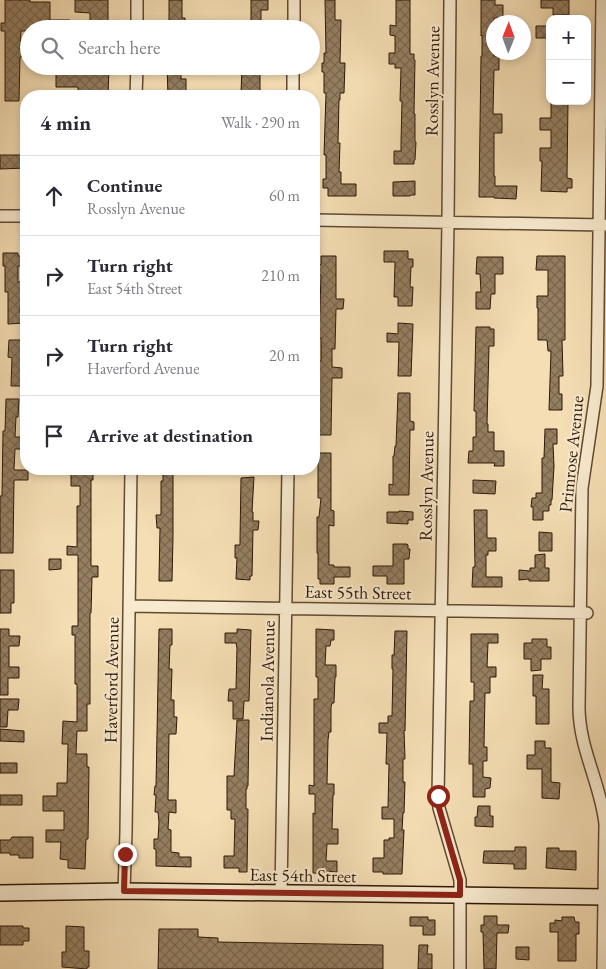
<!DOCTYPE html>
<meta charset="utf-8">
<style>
body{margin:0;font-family:"EB Garamond",serif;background:#f7f7f7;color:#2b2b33}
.controls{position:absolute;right:15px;top:15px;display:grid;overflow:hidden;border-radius:10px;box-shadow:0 2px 8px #0003}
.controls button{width:45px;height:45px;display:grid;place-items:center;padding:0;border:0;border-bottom:1px solid #e1e1e2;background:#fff;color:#2b2b33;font:25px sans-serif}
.compass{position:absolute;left:486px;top:15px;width:45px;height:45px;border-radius:50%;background:#fff;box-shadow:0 2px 8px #0003;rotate:1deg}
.stop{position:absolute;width:15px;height:15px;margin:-11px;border:4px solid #8f2418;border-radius:50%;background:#fff}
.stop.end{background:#8f2418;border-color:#fff;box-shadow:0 1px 5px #0008}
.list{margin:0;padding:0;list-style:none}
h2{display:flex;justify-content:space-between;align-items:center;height:65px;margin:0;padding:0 20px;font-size:21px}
h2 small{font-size:16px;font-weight:400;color:#7c7c81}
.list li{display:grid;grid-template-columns:32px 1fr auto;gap:15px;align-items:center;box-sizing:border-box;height:80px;padding:0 20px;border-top:1px solid #e1e1e2}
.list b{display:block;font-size:19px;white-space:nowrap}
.list p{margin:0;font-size:16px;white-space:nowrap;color:#7c7c81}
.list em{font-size:16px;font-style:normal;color:#7c7c81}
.icon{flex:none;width:28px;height:28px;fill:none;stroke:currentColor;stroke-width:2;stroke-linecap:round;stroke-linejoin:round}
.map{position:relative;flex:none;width:606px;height:969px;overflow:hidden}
.search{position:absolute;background:#fff;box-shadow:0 2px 8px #0003;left:20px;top:20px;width:300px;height:55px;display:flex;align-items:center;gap:12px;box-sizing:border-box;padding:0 18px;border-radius:28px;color:#7c7c81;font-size:19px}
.panel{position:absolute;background:#fff;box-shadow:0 2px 8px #0003;left:20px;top:90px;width:300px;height:385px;border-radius:20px}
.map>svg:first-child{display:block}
.building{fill:url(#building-cross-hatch);stroke:#2e1808}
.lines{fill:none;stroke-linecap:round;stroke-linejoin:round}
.street-casing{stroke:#604a33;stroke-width:14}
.secondary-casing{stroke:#2e1808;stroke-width:18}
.street{stroke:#f8eace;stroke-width:11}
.secondary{stroke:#f8eace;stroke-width:15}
.route{stroke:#8f2418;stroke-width:6}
.labels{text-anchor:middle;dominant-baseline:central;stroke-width:4;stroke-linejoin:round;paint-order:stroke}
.street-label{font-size:18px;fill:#2e1808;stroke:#f8eace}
</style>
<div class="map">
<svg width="606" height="969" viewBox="0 0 606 969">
<defs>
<pattern id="building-cross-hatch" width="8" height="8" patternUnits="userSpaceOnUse" patternTransform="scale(1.25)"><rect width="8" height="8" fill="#957f61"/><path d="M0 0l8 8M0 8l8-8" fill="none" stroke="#7a674e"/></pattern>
</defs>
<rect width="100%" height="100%" fill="#f5deb4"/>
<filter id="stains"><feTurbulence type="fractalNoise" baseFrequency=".004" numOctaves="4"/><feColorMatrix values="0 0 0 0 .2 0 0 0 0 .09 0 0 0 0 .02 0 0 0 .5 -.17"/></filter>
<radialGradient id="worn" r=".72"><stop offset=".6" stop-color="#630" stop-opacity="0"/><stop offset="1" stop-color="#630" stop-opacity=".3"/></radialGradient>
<!-- building -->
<path class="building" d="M 5,0 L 30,0 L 30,2 L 50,2 L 50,20 L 70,20 L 69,29 L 29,29 L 29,31 L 21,31 L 20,49 L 25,49 L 25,57 L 20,57 L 19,101 L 5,101 L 5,31 L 1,31 L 1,23 L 5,23 Z
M 75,0 L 108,0 L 108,25 L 107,25 L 107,28 L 105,28 L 105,29 L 90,29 L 90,13 L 75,12 Z
M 169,0 L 182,0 L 182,18 L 185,18 L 185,29 L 169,29 Z
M 251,0 L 268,0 L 268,10 L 261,10 L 261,29 L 251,29 Z
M 325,0 L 335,0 L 335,20 L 341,20 L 340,63 L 345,63 L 344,93 L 340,93 L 340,100 L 339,100 L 338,143 L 340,143 L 339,172 L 341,172 L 341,184 L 356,184 L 356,196 L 328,196 L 328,188 L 323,188 L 323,179 L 326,179 L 326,155 L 324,155 L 326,93 L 324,93 L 324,72 L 322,72 L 322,63 L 324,63 L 324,53 L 326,53 Z
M 396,0 L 410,0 L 410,54 L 414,54 L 414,60 L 415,60 L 414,114 L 415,114 L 415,142 L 416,142 L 415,160 L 414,160 L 414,164 L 394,164 L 394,151 L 401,151 L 401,142 L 402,101 L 400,101 L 401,68 L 395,68 L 395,64 L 389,64 L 389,53 L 395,53 L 395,36 L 390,35 L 390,25 L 396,26 Z
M 481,0 L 495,0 L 495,5 L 503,5 L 503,18 L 494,18 L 494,56 L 499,56 L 499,70 L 494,70 L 493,114 L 502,114 L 502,133 L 494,133 L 494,176 L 495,176 L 495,186 L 517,186 L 516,199 L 494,198 L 494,197 L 479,197 L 481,56 L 482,56 L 482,35 L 481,36 Z
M 541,0 L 569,0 L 569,15 L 553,15 L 553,8 L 541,8 Z
M 536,26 L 550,26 L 550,38 L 536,38 Z
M 81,66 L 109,66 L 108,96 L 78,96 L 78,87 L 56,87 L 56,74 L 81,74 Z
M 167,66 L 181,66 L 181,79 L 186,79 L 186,96 L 168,96 Z
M 242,66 L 260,66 L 260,96 L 248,96 L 248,93 L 241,93 Z
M 551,101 L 568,101 L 567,178 L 572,179 L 572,188 L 567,188 L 567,192 L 541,191 L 542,161 L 540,161 L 540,148 L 551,148 L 551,130 L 540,130 L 540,118 L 551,118 Z
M 0,155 L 26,155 L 26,168 L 0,169 Z
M 415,181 L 415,195 L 411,195 L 410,196 L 393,196 L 393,182 Z
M 384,251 L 408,251 L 408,259 L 413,259 L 413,267 L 411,267 L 410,287 L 413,287 L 412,306 L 398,306 L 398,297 L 394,297 L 395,262 L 384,262 Z
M 3,253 L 18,253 L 18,256 L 26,256 L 26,266 L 18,266 L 18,282 L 24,282 L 24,292 L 21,292 L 20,313 L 26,313 L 26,323 L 8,324 L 8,292 L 5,292 L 5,266 L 3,266 Z
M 321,256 L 336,256 L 336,299 L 344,299 L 343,309 L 336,309 L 335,349 L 332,349 L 332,367 L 342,368 L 342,378 L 332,378 L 331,435 L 318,435 L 319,361 L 321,361 L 321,338 L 319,338 L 321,275 L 316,275 L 317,264 L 321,265 Z
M 537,256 L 565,256 L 565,340 L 562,340 L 563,375 L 563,376 L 559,376 L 559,394 L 562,394 L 562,410 L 549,410 L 551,351 L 548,351 L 547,340 L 538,340 L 538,308 L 537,308 L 537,296 L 548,296 L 548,270 L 536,270 Z
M 477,257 L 503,257 L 503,274 L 495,274 L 495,294 L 491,294 L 490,309 L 476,309 L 476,292 L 481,292 L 480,274 L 476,274 Z
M 398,323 L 413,324 L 411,376 L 398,376 L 399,342 L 387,342 L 387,333 L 398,334 Z
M 476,327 L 490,327 L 490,329 L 494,329 L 494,346 L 489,346 L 487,424 L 488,424 L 488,432 L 494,432 L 494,451 L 504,451 L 504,466 L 494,466 L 495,463 L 468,463 L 469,451 L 473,451 L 473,437 L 476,437 L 476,411 L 474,411 Z
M 9,340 L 21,340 L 21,350 L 26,350 L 26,386 L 11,386 L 12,358 L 8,357 Z
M 398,393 L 410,393 L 410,421 L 414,422 L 414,430 L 410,430 L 409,495 L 389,495 L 389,484 L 393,485 L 393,456 L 394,456 L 395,446 L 396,446 Z
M 6,399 L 19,399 L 18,417 L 16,417 L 15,437 L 23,437 L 23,449 L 15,449 L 14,470 L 28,470 L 28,480 L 14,480 L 13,553 L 0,553 L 0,496 L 2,496 L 3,431 L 5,431 Z
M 545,429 L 557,429 L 557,444 L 553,444 L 554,466 L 552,500 L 551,500 L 551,505 L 549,505 L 549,511 L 543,511 L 543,520 L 533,520 L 533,507 L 531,507 L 532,498 L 536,498 L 536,493 L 542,493 L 542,458 L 544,458 Z
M 318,453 L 331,453 L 331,510 L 334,511 L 334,526 L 329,525 L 329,565 L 334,565 L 334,567 L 350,567 L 350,577 L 334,577 L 334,584 L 320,584 L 320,579 L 318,579 L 318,553 L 317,553 L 317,517 L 319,517 L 321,498 L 318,498 Z
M 71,469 L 93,469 L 93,480 L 91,480 L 91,566 L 98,566 L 98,577 L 92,577 L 91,613 L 90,613 L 90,704 L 87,704 L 87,731 L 77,731 L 76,754 L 87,754 L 87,767 L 89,767 L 88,839 L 86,839 L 85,869 L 68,868 L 68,860 L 60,859 L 61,842 L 46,842 L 46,830 L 64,830 L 64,811 L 43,811 L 43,796 L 57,796 L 57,783 L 67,783 L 68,744 L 62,744 L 63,721 L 77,722 L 77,684 L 75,684 L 75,635 L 72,635 L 72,626 L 78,626 L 78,555 L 67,555 L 67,546 L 77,547 L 77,506 L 80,506 L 80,486 L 71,486 Z
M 163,473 L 173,474 L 173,536 L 172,581 L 159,581 L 159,579 L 160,528 L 157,528 L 156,515 L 161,515 L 161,481 L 163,481 Z
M 254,477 L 252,512 L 253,512 L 253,521 L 259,521 L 258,530 L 253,530 L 252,576 L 250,576 L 250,580 L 236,579 L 237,558 L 235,558 L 235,545 L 240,545 L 240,540 L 241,478 Z
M 473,480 L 496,481 L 495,494 L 473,493 Z
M 474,510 L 487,510 L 487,538 L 496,538 L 496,551 L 488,551 L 488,555 L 486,555 L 486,577 L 502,577 L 502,587 L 472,587 L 473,567 L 475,567 Z
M 399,511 L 413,512 L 413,520 L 408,520 L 408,524 L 387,523 L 387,512 L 399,512 Z
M 539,532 L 552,533 L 552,551 L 539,551 Z
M 393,544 L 407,544 L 408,545 L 408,549 L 410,549 L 409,559 L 404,559 L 404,584 L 387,584 L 387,576 L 373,576 L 373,566 L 393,566 Z
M 545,554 L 545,568 L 549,568 L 549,581 L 529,581 L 529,579 L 519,580 L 519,570 L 530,571 L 530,568 L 535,568 L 535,555 Z
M 49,559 L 61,559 L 61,569 L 49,570 Z
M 0,570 L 14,570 L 14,603 L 11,603 L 11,613 L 0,613 Z
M 0,629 L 9,629 L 9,636 L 20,636 L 19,646 L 9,646 L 9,667 L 19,667 L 19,678 L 8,678 L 8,695 L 0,695 Z
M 159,629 L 172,629 L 172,645 L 170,645 L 169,669 L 172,669 L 171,700 L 174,700 L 174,717 L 177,717 L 176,734 L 169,734 L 168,800 L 176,800 L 176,813 L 169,812 L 168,829 L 171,830 L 171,852 L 179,853 L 179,857 L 191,857 L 191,867 L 156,866 L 156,849 L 154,849 L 154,839 L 158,839 L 159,822 L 158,812 L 155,812 L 156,795 L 154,795 L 155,786 L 156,786 Z
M 237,629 L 251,630 L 249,701 L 244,701 L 243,719 L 233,719 L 233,701 L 228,701 L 229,689 L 236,689 L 237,648 L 236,643 L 225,643 L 225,633 L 237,633 Z
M 316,629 L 334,630 L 334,640 L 331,640 L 330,646 L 326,646 L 325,665 L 336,665 L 336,677 L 335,677 L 334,703 L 332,703 L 331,707 L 331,732 L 329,732 L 328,740 L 327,784 L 334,784 L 334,795 L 333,795 L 332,829 L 338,829 L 338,844 L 327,844 L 326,861 L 337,861 L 337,872 L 326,871 L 326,874 L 313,873 L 313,813 L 315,814 L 315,794 L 309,794 L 309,785 L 314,786 L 314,699 L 318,699 L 318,677 L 316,677 Z
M 395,631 L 407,631 L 405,731 L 404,730 L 405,759 L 403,759 L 403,782 L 405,782 L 404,813 L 403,813 L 402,830 L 404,830 L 402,874 L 383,874 L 383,872 L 373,872 L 373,858 L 384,858 L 384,840 L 389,840 L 389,838 L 394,838 L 394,819 L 382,819 L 382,807 L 388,807 L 389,764 L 386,764 L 387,733 L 379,733 L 379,723 L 388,723 L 388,716 L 392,716 L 393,669 L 392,669 L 392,655 L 394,655 Z
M 471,634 L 498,634 L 498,643 L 488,643 L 487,667 L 496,667 L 496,677 L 490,677 L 490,693 L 485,693 L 484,747 L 487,747 L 487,761 L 483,761 L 483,777 L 491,778 L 490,788 L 485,789 L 485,797 L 473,797 L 473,764 L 469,764 L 470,701 L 474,701 L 474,682 L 471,682 Z
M 532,639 L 547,639 L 547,647 L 551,647 L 551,659 L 541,659 L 541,670 L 531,671 L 531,659 L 524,659 L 524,643 L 532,643 Z
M 533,675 L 543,675 L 542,689 L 549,689 L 549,724 L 536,724 L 536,696 L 533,696 Z
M 0,699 L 19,699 L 18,710 L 8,710 L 7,727 L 0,727 Z
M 237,720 L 249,720 L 248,786 L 247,786 L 247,789 L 246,789 L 246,809 L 248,809 L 247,872 L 239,872 L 239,868 L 224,868 L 224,856 L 234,856 L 235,819 L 231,819 L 231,810 L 227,810 L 227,776 L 234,776 Z
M 0,729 L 24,731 L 24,742 L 0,741 Z
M 535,741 L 545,741 L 545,748 L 551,748 L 551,782 L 560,783 L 559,799 L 542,798 L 542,769 L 527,769 L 527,755 L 535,755 Z
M 0,763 L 17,763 L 17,773 L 0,773 Z
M 0,795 L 22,795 L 22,805 L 0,805 Z
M 478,806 L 490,806 L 490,816 L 493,816 L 493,827 L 475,826 L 475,817 L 477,817 Z
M 12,837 L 33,837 L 33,858 L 19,858 L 19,855 L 10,855 L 10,853 L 0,853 L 0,840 L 10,840 Z
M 515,847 L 526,847 L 526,869 L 514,869 L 514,864 L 483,863 L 484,851 L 515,851 Z
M 547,848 L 559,848 L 559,851 L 576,851 L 576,870 L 546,868 Z
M 484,916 L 497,916 L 497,925 L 509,925 L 508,933 L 497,933 L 496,969 L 484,969 L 483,932 L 481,932 L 481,925 L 484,925 Z
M 410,917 L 428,917 L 428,920 L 435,920 L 435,935 L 423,935 L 423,926 L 410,926 Z
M 562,917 L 574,917 L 575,922 L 579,922 L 579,934 L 576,934 L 576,961 L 558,961 L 558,932 L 550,932 L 550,923 L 555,923 L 555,920 L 562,921 Z
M 0,926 L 23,926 L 23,928 L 29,928 L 29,941 L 23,941 L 23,945 L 0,945 Z
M 66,926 L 84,927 L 84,951 L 89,951 L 89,967 L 87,967 L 87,969 L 62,967 L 62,952 L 66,952 Z
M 159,929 L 198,929 L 198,937 L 218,938 L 218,942 L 383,945 L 383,969 L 158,969 Z
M 419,945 L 428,945 L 427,954 L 432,954 L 432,969 L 418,969 Z
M 516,947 L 529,947 L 529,960 L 516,959 Z"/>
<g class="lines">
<defs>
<path id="street" d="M 450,0 L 448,222 L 438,796 L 439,808 L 460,880 L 460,969
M 602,0 L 597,386 L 582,488 L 579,707 C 579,749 601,784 605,824 L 603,969
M 137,29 L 137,0
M 294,29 L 294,0
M 136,96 L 137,66
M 293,96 L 293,66
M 0,216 L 26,216
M 314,220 L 604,225
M 129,606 L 587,613
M 124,891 L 126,832 L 131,469
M 281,893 L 288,469"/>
<path id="secondary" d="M 0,893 L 124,891 L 606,897"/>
</defs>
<!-- street casing -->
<use href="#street" class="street-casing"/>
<!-- secondary casing -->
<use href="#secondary" class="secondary-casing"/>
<!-- street -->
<use href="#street" class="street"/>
<!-- secondary -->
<use href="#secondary" class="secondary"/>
</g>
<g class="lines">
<!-- route -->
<path class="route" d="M 125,854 L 124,891 L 460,895 L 460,880 L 439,808 L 438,796"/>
</g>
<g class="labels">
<!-- street labels -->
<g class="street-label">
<text transform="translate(432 81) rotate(-89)">Rosslyn Avenue</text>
<text transform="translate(571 454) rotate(-84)">Primrose Avenue</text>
<text transform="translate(426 486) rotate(-89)">Rosslyn Avenue</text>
<text transform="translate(358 592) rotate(1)">East 55th Street</text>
<text transform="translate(111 680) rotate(-89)">Haverford Avenue</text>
<text transform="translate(267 681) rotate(-89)">Indianola Avenue</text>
<text transform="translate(303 875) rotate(1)">East 54th Street</text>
</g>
</g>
<rect width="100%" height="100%" filter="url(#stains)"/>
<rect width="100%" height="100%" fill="url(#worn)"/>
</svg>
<div class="controls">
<button>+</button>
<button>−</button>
</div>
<svg class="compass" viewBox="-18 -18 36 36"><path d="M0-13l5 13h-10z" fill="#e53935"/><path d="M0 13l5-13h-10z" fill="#7c7c81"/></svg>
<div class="stop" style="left:438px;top:796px"></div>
<div class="stop end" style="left:125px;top:854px"></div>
<div class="search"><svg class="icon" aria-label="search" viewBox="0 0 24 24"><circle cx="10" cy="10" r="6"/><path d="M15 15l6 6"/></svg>Search here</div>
<section class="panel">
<h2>4 min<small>Walk · 290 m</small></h2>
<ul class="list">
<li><svg class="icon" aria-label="ahead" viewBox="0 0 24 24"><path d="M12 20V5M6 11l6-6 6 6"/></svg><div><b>Continue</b><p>Rosslyn Avenue</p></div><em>60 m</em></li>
<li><svg class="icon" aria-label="right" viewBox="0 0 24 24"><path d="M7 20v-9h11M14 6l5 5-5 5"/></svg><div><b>Turn right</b><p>East 54th Street</p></div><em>210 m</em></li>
<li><svg class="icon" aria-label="right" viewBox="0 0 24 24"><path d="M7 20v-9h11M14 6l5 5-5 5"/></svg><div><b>Turn right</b><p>Haverford Avenue</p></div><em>20 m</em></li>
<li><svg class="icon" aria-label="arrive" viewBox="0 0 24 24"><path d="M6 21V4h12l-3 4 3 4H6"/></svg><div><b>Arrive at destination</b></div></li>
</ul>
</section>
</div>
